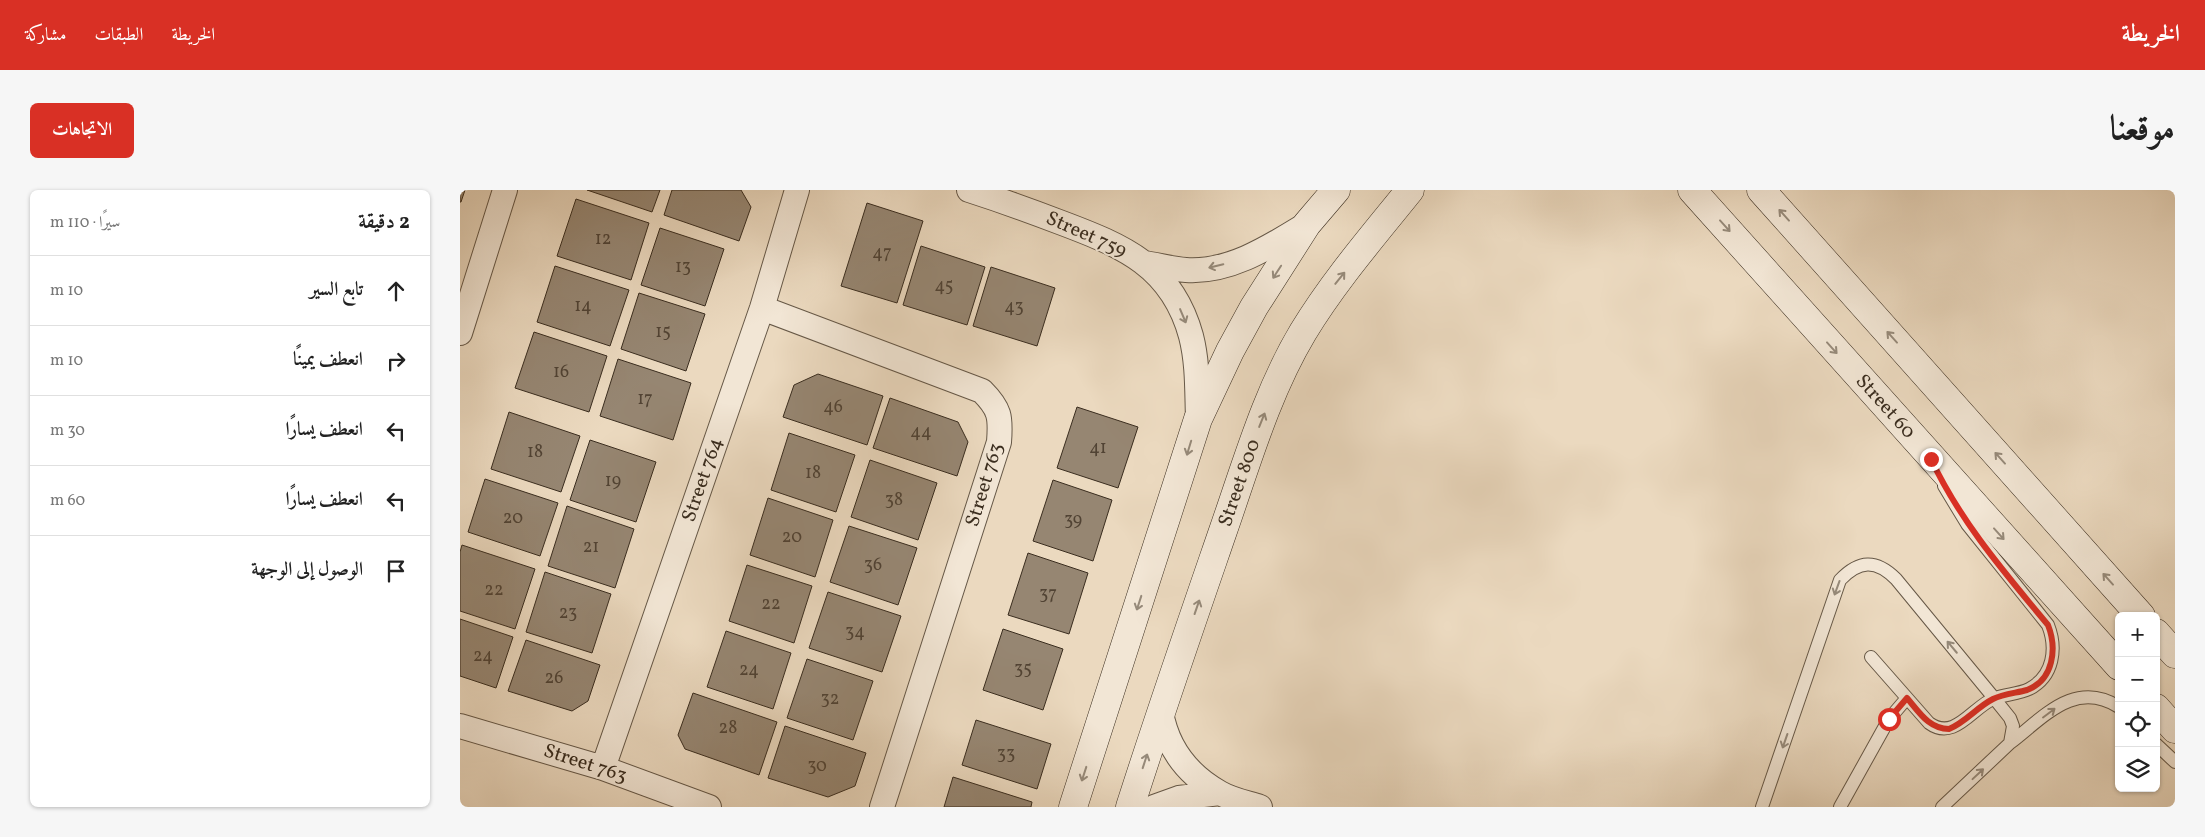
<!DOCTYPE html>
<html lang="ar">
<meta charset="utf-8">
<style>
body{margin:0;font-family:Vollkorn,Amiri,serif;background:#f6f6f6;color:#222;direction:rtl}
.controls{position:absolute;right:15px;bottom:15px;display:grid;overflow:hidden;border-radius:8px;box-shadow:0 1px 4px #0004}
.controls button{width:45px;height:45px;display:grid;place-items:center;padding:0;border:0;border-bottom:1px solid #e0e0e0;background:#fff;color:#222;font:25px sans-serif}
.stop{position:absolute;width:15px;height:15px;margin:-11px;border:4px solid #d93025;border-radius:50%;background:#fff}
.stop.end{background:#d93025;border-color:#fff;box-shadow:0 1px 5px #0008}
.list{margin:0;padding:0;list-style:none}
h2{display:flex;justify-content:space-between;align-items:center;height:65px;margin:0;padding:0 20px;font-size:21px}
h2 small{font-size:16px;font-weight:400;color:#767676}
.list li{display:grid;grid-template-columns:32px 1fr auto;gap:15px;align-items:center;box-sizing:border-box;height:70px;padding:0 20px;border-top:1px solid #e0e0e0}
.list b{display:block;font-size:19px;white-space:nowrap}
.list em{font-size:16px;font-style:normal;color:#767676}
.icon{flex:none;width:28px;height:28px;fill:none;stroke:currentColor;stroke-width:2;stroke-linecap:round;stroke-linejoin:round}
.map{position:relative;flex:none;width:1715px;height:617px;overflow:hidden;direction:ltr;border-radius:8px}
header{display:flex;align-items:center;gap:30px;box-sizing:border-box;height:70px;padding:0 25px;background:#d93025;color:#fff}
header strong{font-size:24px}
nav{display:flex;gap:28px;margin-inline-start:auto;font-size:18px}
.intro{display:flex;align-items:center;justify-content:space-between;box-sizing:border-box;height:120px;padding:0 30px}
h1{margin:0;font-size:35px}
.button{padding:12px 22px;border-radius:8px;background:#d93025;color:#fff;font-size:18px;font-weight:700}
main{display:flex;gap:30px;padding:0 30px}
aside{flex:1;background:#fff;border-radius:8px;box-shadow:0 1px 4px #0004}
.map>svg:first-child{display:block}
.building{fill:#968672;stroke:#3a2d1f}
.lines{fill:none;stroke-linecap:round;stroke-linejoin:round}
.lane-casing{stroke:#665847;stroke-width:14}
.street-casing{stroke:#665847;stroke-width:26}
.secondary-casing{stroke:#3a2d1f;stroke-width:29}
.lane{stroke:#f2e6d5;stroke-width:12}
.street{stroke:#f2e6d5;stroke-width:24}
.secondary{stroke:#f2e6d5;stroke-width:28}
.oneway{stroke:#968a7a}
.route{stroke:#d93025;stroke-width:6}
.labels{text-anchor:middle;dominant-baseline:central;stroke-width:4;stroke-linejoin:round;paint-order:stroke}
.number-label{font-size:18px;fill:#514334}
.street-label{font-size:20px;fill:#3a2d1f;stroke:#f2e6d5}
</style>
<header>
<strong>الخريطة</strong>
<nav><a>الخريطة</a><a>الطبقات</a><a>مشاركة</a></nav>
</header>
<div class="intro"><h1>موقعنا</h1><a class="button">الاتجاهات</a></div>
<main>
<div class="map">
<svg width="1715" height="617" viewBox="0 0 1715 617">
<rect width="100%" height="100%" fill="#ebd9bf"/>
<filter id="stains"><feTurbulence type="fractalNoise" baseFrequency=".004" numOctaves="4"/><feColorMatrix values="0 0 0 0 .2 0 0 0 0 .09 0 0 0 0 .02 0 0 0 .5 -.17"/></filter>
<radialGradient id="worn" r=".72"><stop offset=".6" stop-color="#630" stop-opacity="0"/><stop offset="1" stop-color="#630" stop-opacity=".3"/></radialGradient>
<!-- building -->
<path class="building" d="M 0,0 L 5,0 L 1,12 L 0,12 Z
M 127,0 L 200,0 L 192,22 Z
M 212,0 L 281,0 L 291,17 L 279,51 L 204,25 Z
M 116,9 L 189,33 L 171,90 L 97,66 Z
M 407,13 L 463,31 L 437,113 L 381,96 Z
M 200,38 L 264,59 L 245,116 L 181,95 Z
M 461,56 L 525,77 L 507,135 L 443,115 Z
M 95,76 L 169,100 L 150,156 L 77,132 Z
M 531,77 L 595,98 L 577,156 L 513,136 Z
M 179,103 L 245,124 L 226,181 L 161,159 Z
M 74,142 L 147,166 L 129,222 L 55,198 Z
M 158,169 L 231,193 L 213,250 L 140,226 Z
M 358,184 L 423,206 L 407,255 L 323,227 L 334,195 Z
M 430,208 L 498,232 L 508,252 L 497,286 L 413,258 Z
M 617,217 L 678,237 L 658,298 L 597,278 Z
M 49,222 L 120,246 L 101,302 L 31,279 Z
M 329,243 L 395,265 L 376,322 L 311,300 Z
M 130,250 L 196,272 L 176,332 L 110,310 Z
M 410,270 L 477,293 L 458,350 L 391,327 Z
M 25,289 L 98,313 L 80,366 L 8,342 Z
M 593,290 L 652,310 L 633,371 L 573,351 Z
M 308,308 L 373,330 L 355,387 L 290,365 Z
M 107,316 L 174,339 L 155,398 L 88,376 Z
M 389,336 L 457,358 L 438,415 L 370,392 Z
M 2,355 L 75,379 L 55,439 L 0,421 L 0,362 Z
M 568,363 L 628,383 L 609,444 L 548,425 Z
M 287,375 L 352,396 L 334,453 L 269,431 Z
M 85,382 L 151,404 L 132,463 L 66,442 Z
M 368,402 L 441,426 L 422,482 L 349,458 Z
M 0,429 L 53,447 L 36,498 L 0,486 Z
M 543,439 L 603,459 L 583,520 L 523,500 Z
M 266,441 L 331,463 L 313,519 L 247,497 Z
M 66,450 L 140,475 L 128,511 L 112,521 L 48,501 Z
M 347,469 L 413,491 L 393,550 L 327,528 Z
M 233,503 L 317,532 L 299,585 L 225,559 L 218,545 Z
M 516,530 L 591,554 L 577,599 L 502,575 Z
M 325,536 L 406,563 L 395,596 L 368,607 L 308,588 Z
M 493,587 L 572,612 L 571,617 L 484,617 Z"/>
<g class="lines">
<defs>
<path id="lane" d="M 1411,467 L 1469,533 C 1495,552 1513,516 1535,508 C 1546,504 1559,504 1569,499 C 1594,486 1597,458 1588,435 L 1507,334 L 1484,296
M 1550,553 C 1584,527 1615,489 1659,517
M 1696,554 L 1715,572
M 1302,617 L 1380,390 C 1399,370 1416,369 1436,389 L 1534,508 L 1550,528 L 1553,536 L 1550,553 L 1482,617
M 1380,617 L 1429,529 L 1447,508"/>
<path id="street" d="M 509,0 C 540,10 571,21 602,33 C 663,56 712,76 731,146 C 738,173 737,201 738,229
M 684,73 C 698,75 712,79 726,80 C 770,83 811,56 847,34
M 302,118 L 522,201 C 540,219 541,227 539,252 L 422,617
M 0,143 L 45,0
M 701,522 C 707,558 728,585 760,603 C 772,610 788,613 800,617
M 0,536 L 143,578 L 249,617
M 143,578 L 302,118 L 337,0
M 694,617 L 719,608 L 760,603"/>
<path id="secondary" d="M 1232,0 L 1659,476
M 1301,0 L 1681,426
M 1696,443 L 1715,464
M 1696,518 L 1715,539
M 613,617 L 738,229 L 770,161 L 794,117 L 847,34 L 876,0
M 670,617 C 700,523 732,431 764,338 C 787,272 807,202 843,142 C 874,91 913,46 950,0"/>
</defs>
<!-- lane casing -->
<use href="#lane" class="lane-casing"/>
<!-- street casing -->
<use href="#street" class="street-casing"/>
<!-- secondary casing -->
<use href="#secondary" class="secondary-casing"/>
<!-- lane -->
<use href="#lane" class="lane"/>
<!-- street -->
<use href="#street" class="street"/>
<!-- secondary -->
<use href="#secondary" class="secondary"/>
</g>
<!-- one-way arrows -->
<defs><path id="oneway-shaft" d="M-6 0H5M1.5-3L5.5 0L1.5 3" fill="none" stroke-width="1.6" stroke-linecap="round" stroke-linejoin="round" transform="scale(1.25)"/></defs>
<g class="oneway">
<use href="#oneway-shaft" transform="translate(1324 25) rotate(-132)"/>
<use href="#oneway-shaft" transform="translate(1265 36) rotate(48)"/>
<use href="#oneway-shaft" transform="translate(756 76) rotate(167)"/>
<use href="#oneway-shaft" transform="translate(817 82) rotate(123)"/>
<use href="#oneway-shaft" transform="translate(880 88) rotate(-51)"/>
<use href="#oneway-shaft" transform="translate(723 126) rotate(67)"/>
<use href="#oneway-shaft" transform="translate(1432 147) rotate(-132)"/>
<use href="#oneway-shaft" transform="translate(1372 158) rotate(48)"/>
<use href="#oneway-shaft" transform="translate(802 230) rotate(-68)"/>
<use href="#oneway-shaft" transform="translate(729 258) rotate(107)"/>
<use href="#oneway-shaft" transform="translate(1540 268) rotate(-132)"/>
<use href="#oneway-shaft" transform="translate(1539 344) rotate(48)"/>
<use href="#oneway-shaft" transform="translate(1648 389) rotate(-132)"/>
<use href="#oneway-shaft" transform="translate(1377 398) rotate(110)"/>
<use href="#oneway-shaft" transform="translate(679 413) rotate(108)"/>
<use href="#oneway-shaft" transform="translate(737 417) rotate(-71)"/>
<use href="#oneway-shaft" transform="translate(1492 457) rotate(-130)"/>
<use href="#oneway-shaft" transform="translate(1589 523) rotate(-37)"/>
<use href="#oneway-shaft" transform="translate(1325 551) rotate(109)"/>
<use href="#oneway-shaft" transform="translate(685 571) rotate(-72)"/>
<use href="#oneway-shaft" transform="translate(624 584) rotate(108)"/>
<use href="#oneway-shaft" transform="translate(1518 584) rotate(-43)"/>
</g>
<g class="lines">
<!-- route -->
<path class="route" d="M 1429,529 L 1447,508 C 1459,522 1469,539 1489,539 C 1506,532 1517,517 1533,509 C 1543,504 1556,503 1567,500 C 1594,490 1597,458 1588,435 C 1544,382 1500,331 1471,269"/>
</g>
<g class="labels">
<!-- number labels -->
<g class="number-label">
<text x="143" y="49">12</text>
<text x="422" y="63">47</text>
<text x="223" y="77">13</text>
<text x="484" y="96">45</text>
<text x="123" y="116">14</text>
<text x="554" y="117">43</text>
<text x="203" y="142">15</text>
<text x="101" y="182">16</text>
<text x="185" y="209">17</text>
<text x="373" y="217">46</text>
<text x="461" y="242">44</text>
<text x="638" y="258">41</text>
<text x="75" y="262">18</text>
<text x="353" y="283">18</text>
<text x="153" y="291">19</text>
<text x="434" y="310">38</text>
<text x="53" y="328">20</text>
<text x="613" y="330">39</text>
<text x="332" y="347">20</text>
<text x="131" y="357">21</text>
<text x="413" y="375">36</text>
<text x="34" y="400">22</text>
<text x="588" y="404">37</text>
<text x="311" y="414">22</text>
<text x="108" y="423">23</text>
<text x="395" y="442">34</text>
<text x="23" y="466">24</text>
<text x="563" y="479">35</text>
<text x="289" y="480">24</text>
<text x="94" y="488">26</text>
<text x="370" y="509">32</text>
<text x="268" y="538">28</text>
<text x="546" y="564">33</text>
<text x="357" y="576">30</text>
</g>
<!-- street labels -->
<g class="street-label">
<text transform="translate(626 45) rotate(24)">Street 759</text>
<text transform="translate(1425 217) rotate(48)">Street 60</text>
<text transform="translate(243 290) rotate(-71)">Street 764</text>
<text transform="translate(780 293) rotate(-71)">Street 800</text>
<text transform="translate(525 295) rotate(-73)">Street 763</text>
<text transform="translate(125 574) rotate(18)">Street 763</text>
</g>
</g>
<rect width="100%" height="100%" filter="url(#stains)"/>
<rect width="100%" height="100%" fill="url(#worn)"/>
</svg>
<div class="controls">
<button>+</button>
<button>−</button>
<button><svg class="icon" aria-label="locate" viewBox="0 0 24 24"><circle cx="12" cy="12" r="6"/><path d="M12 2v4M12 18v4M2 12h4M18 12h4"/></svg></button>
<button><svg class="icon" aria-label="layers" viewBox="0 0 24 24"><path d="M12 4l9 5-9 5-9-5zM3 14l9 5 9-5"/></svg></button>
</div>
<div class="stop" style="left:1429px;top:529px"></div>
<div class="stop end" style="left:1471px;top:269px"></div>
</div>
<aside>
<h2>2 دقيقة<small>سيرًا · 110 m</small></h2>
<ul class="list">
<li><svg class="icon" aria-label="ahead" viewBox="0 0 24 24"><path d="M12 20V5M6 11l6-6 6 6"/></svg><div><b>تابع السير</b></div><em>10 m</em></li>
<li><svg class="icon" aria-label="right" viewBox="0 0 24 24"><path d="M7 20v-9h11M14 6l5 5-5 5"/></svg><div><b>انعطف يمينًا</b></div><em>10 m</em></li>
<li><svg class="icon" aria-label="left" viewBox="0 0 24 24"><path d="M17 20v-9H6M10 6l-5 5 5 5"/></svg><div><b>انعطف يسارًا</b></div><em>30 m</em></li>
<li><svg class="icon" aria-label="left" viewBox="0 0 24 24"><path d="M17 20v-9H6M10 6l-5 5 5 5"/></svg><div><b>انعطف يسارًا</b></div><em>60 m</em></li>
<li><svg class="icon" aria-label="arrive" viewBox="0 0 24 24"><path d="M6 21V4h12l-3 4 3 4H6"/></svg><div><b>الوصول إلى الوجهة</b></div></li>
</ul>
</aside>
</main>
